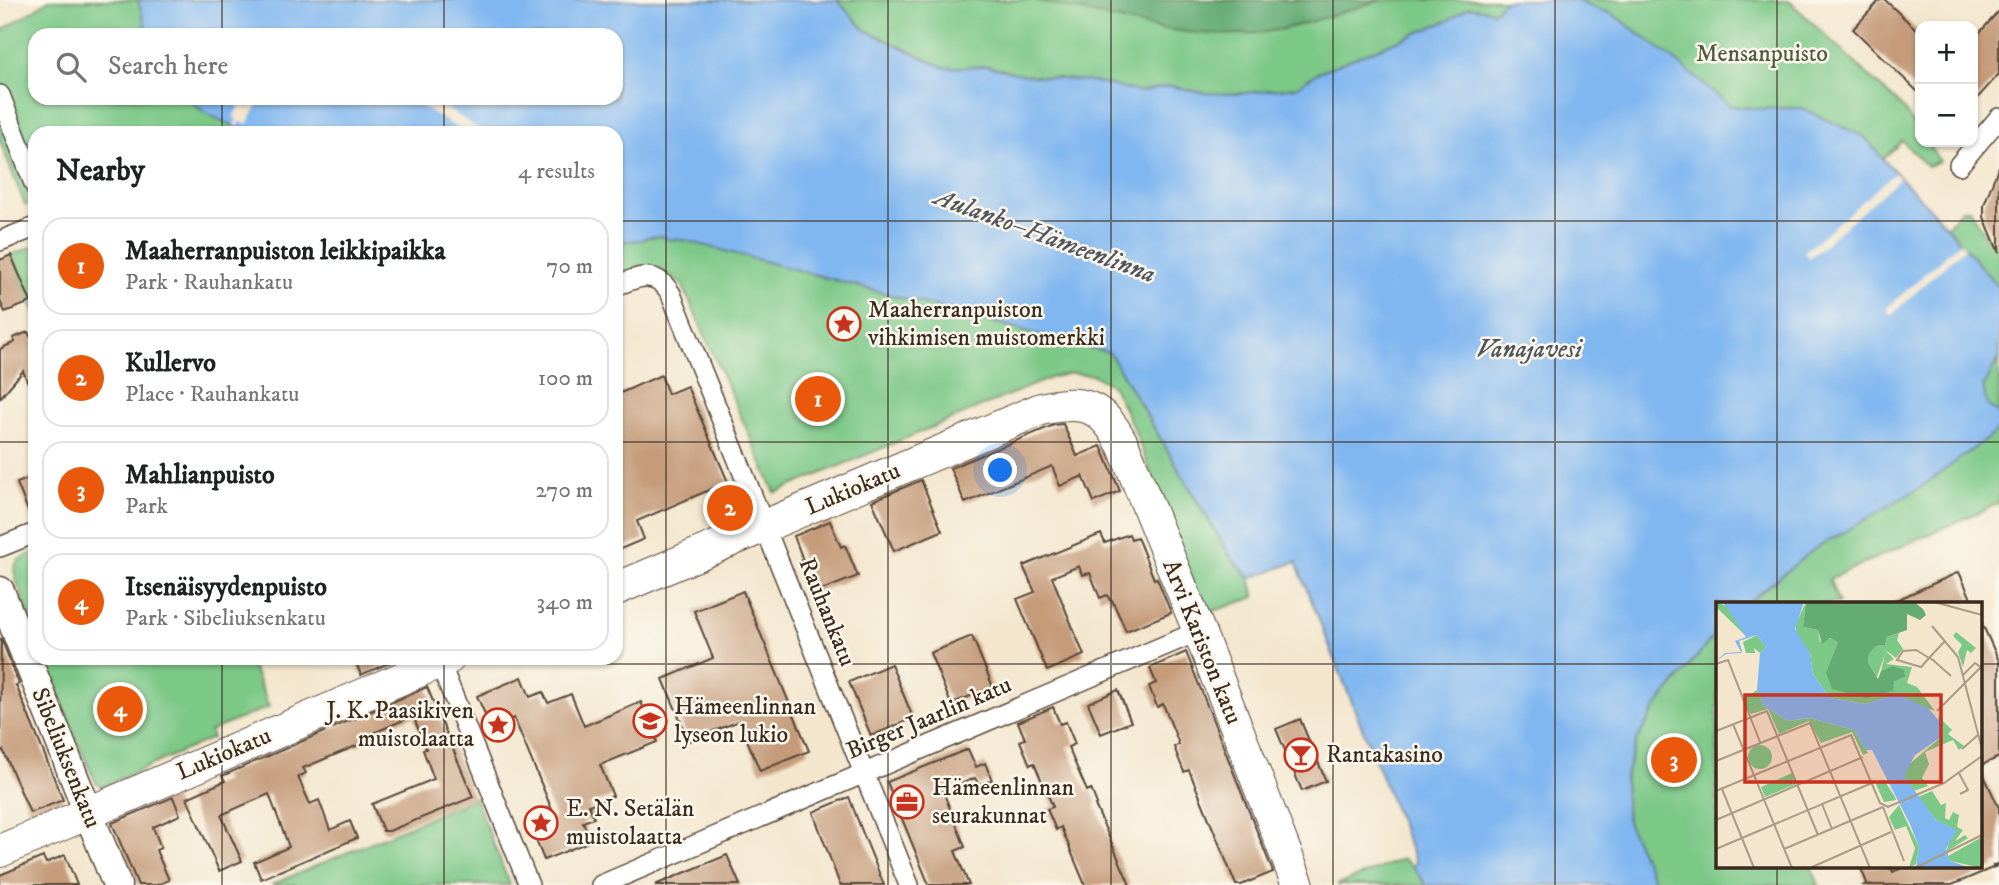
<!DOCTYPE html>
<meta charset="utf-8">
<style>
body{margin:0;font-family:"IM FELL DW Pica",serif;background:#f6f6f6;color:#202124}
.controls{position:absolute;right:21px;top:21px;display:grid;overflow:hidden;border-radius:14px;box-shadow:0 2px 5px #0004}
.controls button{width:63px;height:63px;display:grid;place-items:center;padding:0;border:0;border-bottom:2px solid #e0e0e0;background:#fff;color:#202124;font:35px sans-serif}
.you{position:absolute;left:1001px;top:471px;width:24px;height:24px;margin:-18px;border:5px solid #fff;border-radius:50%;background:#1a73e8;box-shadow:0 0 0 10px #1a73e833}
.badge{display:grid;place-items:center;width:46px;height:46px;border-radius:50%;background:#ea580c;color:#fff;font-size:23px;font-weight:700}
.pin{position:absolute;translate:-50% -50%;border:4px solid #fff;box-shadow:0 2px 7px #0006}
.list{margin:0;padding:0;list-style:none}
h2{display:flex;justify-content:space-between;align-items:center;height:91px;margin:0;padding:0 28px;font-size:30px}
h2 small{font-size:23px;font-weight:400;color:#757577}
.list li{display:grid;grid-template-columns:46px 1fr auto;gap:21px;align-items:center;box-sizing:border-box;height:98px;margin:0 14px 14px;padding:0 14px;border:2px solid #e0e0e0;border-radius:21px}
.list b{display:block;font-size:26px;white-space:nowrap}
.list p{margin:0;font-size:23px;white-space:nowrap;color:#757577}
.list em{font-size:23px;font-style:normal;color:#757577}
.icon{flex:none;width:38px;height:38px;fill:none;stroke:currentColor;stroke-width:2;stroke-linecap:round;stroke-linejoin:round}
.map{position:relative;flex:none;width:1999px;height:885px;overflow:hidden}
.search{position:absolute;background:#fff;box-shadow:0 2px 5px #0004;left:28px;top:28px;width:595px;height:77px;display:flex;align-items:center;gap:18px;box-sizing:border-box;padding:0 24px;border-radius:21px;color:#757577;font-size:26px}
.panel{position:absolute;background:#fff;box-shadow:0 2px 5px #0004;left:28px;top:126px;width:595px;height:539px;border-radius:21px}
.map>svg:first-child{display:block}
.green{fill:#7bc887;stroke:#5b7952;stroke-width:2}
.forest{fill:#64ac74;stroke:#506b49;stroke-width:2}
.water{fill:#81b7f0;stroke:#5e7087;stroke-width:2}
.pier{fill:#f3e6cd}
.building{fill:#c59b7a}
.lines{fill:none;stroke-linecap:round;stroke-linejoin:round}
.street-casing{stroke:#574638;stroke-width:22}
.secondary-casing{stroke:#574638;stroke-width:31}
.primary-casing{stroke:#574638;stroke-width:34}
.street{stroke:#fff;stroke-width:19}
.secondary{stroke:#fff;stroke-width:28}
.primary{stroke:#fff;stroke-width:32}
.grid{fill:none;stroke:#3b2a1e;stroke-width:2;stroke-opacity:0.55}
.labels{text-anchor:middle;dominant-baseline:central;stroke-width:5;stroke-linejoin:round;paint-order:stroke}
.park-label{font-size:24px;fill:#4e593e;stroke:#fbf7ec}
.poi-label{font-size:24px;fill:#3b2a1e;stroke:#fbf7ec;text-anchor:start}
.street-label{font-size:24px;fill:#3b2a1e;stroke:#fbf7ec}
.water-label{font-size:26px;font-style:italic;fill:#50545d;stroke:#fbf7ec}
.inset-road{fill:none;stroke:#a99b87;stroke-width:2}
.view{fill:#c8321e;fill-opacity:0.15;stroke:#c8321e;stroke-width:3.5}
.inset-edge{fill:none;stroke:#3b2a1e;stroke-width:3.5}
</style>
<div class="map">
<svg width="1999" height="885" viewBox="0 0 1999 885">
<rect width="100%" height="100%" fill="#fbf7ec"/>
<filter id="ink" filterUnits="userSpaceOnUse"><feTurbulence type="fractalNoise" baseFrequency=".0143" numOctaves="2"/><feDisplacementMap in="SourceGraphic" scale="14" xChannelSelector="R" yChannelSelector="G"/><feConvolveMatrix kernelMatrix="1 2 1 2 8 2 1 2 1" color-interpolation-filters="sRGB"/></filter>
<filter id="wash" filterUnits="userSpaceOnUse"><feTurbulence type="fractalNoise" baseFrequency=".00686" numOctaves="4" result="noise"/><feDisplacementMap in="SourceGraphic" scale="28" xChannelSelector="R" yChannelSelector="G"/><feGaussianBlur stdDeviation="1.57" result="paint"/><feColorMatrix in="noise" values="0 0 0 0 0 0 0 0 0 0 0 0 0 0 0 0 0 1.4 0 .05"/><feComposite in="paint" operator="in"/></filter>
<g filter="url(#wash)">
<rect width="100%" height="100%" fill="#f3e6cd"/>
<!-- green -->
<path class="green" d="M 49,0 L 138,0 L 148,35 L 35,35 L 35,98 L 189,98 C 203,117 228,121 248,133 L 35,133 L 35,203 L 25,205 L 0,141 L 0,32 Z
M 837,0 L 1035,0 L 1163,30 L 1339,13 L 1381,0 L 1505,0 L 1495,11 L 1469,7 L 1447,21 L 1319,72 L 1297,87 L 1237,94 L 1205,93 L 1169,86 L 1138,92 L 1102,83 L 1024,75 L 987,66 L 945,68 L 865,30 Z
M 1573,0 L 1788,0 L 1902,107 L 1920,133 L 1920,142 L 1926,142 L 1940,161 L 1927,166 L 1902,141 L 1883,159 L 1865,137 L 1801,108 L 1762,109 L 1730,106 L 1677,62 L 1614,15 Z
M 1969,209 L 1985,236 L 1999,249 L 1999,288 L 1947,227 L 1960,211 Z
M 662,236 L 668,239 L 684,240 L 1110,353 L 1230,557 L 1250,578 L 1255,597 L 1205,614 L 1134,429 L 1113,386 L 1093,375 L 1071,373 L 1050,378 L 775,493 L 682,284 C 654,263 648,268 616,278 L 616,242 L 643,240 L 647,237 Z
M 35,246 L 35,313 L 11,255 Z
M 1999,359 L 1999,414 L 1986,405 L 1983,387 Z
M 1999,430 L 1999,503 L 1829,579 L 1839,603 L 1747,603 L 1813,550 L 1921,487 Z
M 35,552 L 35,630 L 16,580 L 14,569 L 18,560 Z
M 1717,632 L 1717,866 L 1811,866 L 1819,885 L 1656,885 L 1627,822 L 1624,782 L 1637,739 L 1656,707 Z
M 46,658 L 249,658 L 269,707 L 210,731 L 212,738 L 102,787 L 96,783 L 77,741 Z
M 475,798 L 510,885 L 271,885 Z
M 1403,859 L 1413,866 L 1426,885 L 1337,885 Z"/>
<!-- forest -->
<path class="forest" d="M 1035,0 L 1381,0 C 1347,10 1313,23 1278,30 C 1196,45 1114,18 1035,0 Z"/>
<!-- water -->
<path class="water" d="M 138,0 L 837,0 L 865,30 L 945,68 L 987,66 L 1024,75 L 1102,83 L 1138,92 L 1169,86 L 1205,93 L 1237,94 L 1296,87 L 1319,72 L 1447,21 L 1469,7 L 1494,11 L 1505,0 L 1573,0 L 1614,15 L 1677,62 L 1730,106 L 1762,109 L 1801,108 L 1865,137 L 1883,159 L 1947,227 L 1999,288 L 1999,359 L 1983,387 L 1987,405 L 1999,414 L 1999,430 L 1921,487 L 1813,550 L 1747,603 L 1717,603 L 1717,632 L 1656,707 L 1637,739 L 1624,781 L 1627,822 L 1656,885 L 1426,885 L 1413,866 L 1416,863 L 1296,562 L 1250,578 L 1231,557 L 1110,353 L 684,240 L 668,239 L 662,236 L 647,237 L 643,240 L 616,242 L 616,133 L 248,133 C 228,121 203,117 189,98 L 616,98 L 616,35 L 148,35 Z"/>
<!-- pier -->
<path class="pier" d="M 244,98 L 262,98 L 247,124 L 241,122 L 238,127 L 234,125 L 237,119 L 233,117 Z
M 413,98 L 429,98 L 486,133 L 465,133 L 412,100 Z
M 1895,173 L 1900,178 L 1809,258 L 1804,252 Z
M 1960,242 L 1965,247 L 1891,315 L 1886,309 Z"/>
<g id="blocks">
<!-- building -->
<path class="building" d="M 1880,0 L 1885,0 L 1920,33 L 1920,94 L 1853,29 Z
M 1999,11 L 1999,74 L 1973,103 L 1973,40 Z
M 1998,168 L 1999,169 L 1999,253 L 1984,217 L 1984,205 Z
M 11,255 L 31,302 L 5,312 L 0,301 L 0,260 Z
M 28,332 L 30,336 L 35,334 L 35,399 L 23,371 L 0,398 L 0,349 L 15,342 L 13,338 Z
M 661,375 L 668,394 L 687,386 L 728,482 L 637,521 L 644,539 L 616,551 L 616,395 Z
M 1063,424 L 1077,456 L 1101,446 L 1120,491 L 1094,502 L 1083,476 L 1060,486 L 1052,466 L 965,503 L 950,468 L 1054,425 Z
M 35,476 L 35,521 L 32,521 L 17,483 Z
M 921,480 L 942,531 L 894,551 L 872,501 Z
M 830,521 L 841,547 L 845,545 L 858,576 L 812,594 L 799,562 L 803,560 L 794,536 Z
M 1101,534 L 1105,543 L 1129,534 L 1131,539 L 1137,537 L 1154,579 L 1157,578 L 1171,613 L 1126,631 L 1112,600 L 1110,600 L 1107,595 L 1100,598 L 1090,573 L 1082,575 L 1079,566 L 1052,577 L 1084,655 L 1047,671 L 1017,599 L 1035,592 L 1023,566 Z
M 1959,572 L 1973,603 L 1890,603 Z
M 743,591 L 809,751 L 760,771 L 739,721 L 689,741 L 663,679 L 713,658 L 694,611 Z
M 1980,619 L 1999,661 L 1999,757 L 1980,766 Z
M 972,636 L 993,687 L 951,704 L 930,653 Z
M 1,638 L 19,684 L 16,685 L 63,800 L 30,813 L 3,750 L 0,751 Z
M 1186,652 L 1273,872 L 1241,885 L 1236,885 L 1189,770 L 1184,772 L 1174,747 L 1179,744 L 1163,704 L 1157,707 L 1149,686 L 1156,683 L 1150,668 Z
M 354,658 L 400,658 L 361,675 Z
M 891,664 L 913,718 L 871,736 L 849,682 Z
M 522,677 L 530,697 L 543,692 L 548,703 L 571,694 L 584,726 L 641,702 L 657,742 L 600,765 L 613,796 L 589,805 L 594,818 L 583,822 L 591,841 L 544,860 L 531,828 L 555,817 L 514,718 L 491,728 L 477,696 Z
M 427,687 L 473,797 L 389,831 L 383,831 L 372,804 L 434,779 L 423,750 L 426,749 L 413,716 L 371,734 L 373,739 L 303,768 L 306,773 L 298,777 L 310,804 L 319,800 L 330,830 L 350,821 L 357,838 L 261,879 L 254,862 L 289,847 L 269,794 L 221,815 L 242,861 L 219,871 L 187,798 L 225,781 L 222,776 Z
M 1118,690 L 1131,722 L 1101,734 L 1088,703 Z
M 1053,707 L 1060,724 L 1066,722 L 1075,744 L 1068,747 L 1087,791 L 1091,789 L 1097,804 L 1095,805 L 1130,885 L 1085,885 L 1061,827 L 1056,830 L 1047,809 L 1053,807 L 1034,763 L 1030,765 L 1020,741 L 1025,739 L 1018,722 Z
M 1300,719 L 1326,781 L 1302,791 L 1276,729 Z
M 968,749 L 976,767 L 985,763 L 992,780 L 979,785 L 975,778 L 943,791 L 965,847 L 955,851 L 969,885 L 929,885 L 887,782 Z
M 1980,767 L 1999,808 L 1999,863 L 1992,866 L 1997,866 L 1952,885 L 1864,885 L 1867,883 L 1860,866 L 1890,866 L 1893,872 L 1906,866 L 1980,866 Z
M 173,797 L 180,815 L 153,827 L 161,848 L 156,850 L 169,880 L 157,885 L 138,885 L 112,823 Z
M 849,797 L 862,831 L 884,885 L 840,885 L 813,812 Z
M 65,855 L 77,885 L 0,885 L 0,875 L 43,857 L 46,863 Z
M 727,855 L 740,885 L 655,885 Z"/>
</g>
</g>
<g filter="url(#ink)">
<use href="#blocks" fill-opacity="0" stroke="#574638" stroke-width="2"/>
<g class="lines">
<defs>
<path id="street" d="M 0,95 L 35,186
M 1959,165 L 1999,118
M 0,241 L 35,227
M 616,286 C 640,276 656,269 671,294 L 909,885
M 0,547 L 35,533
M 438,658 L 529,885
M 601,885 L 1199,631"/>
<path id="secondary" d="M 0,591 L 117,885"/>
<path id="primary" d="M 616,589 L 1041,409 C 1084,399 1102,405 1123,445 L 1199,631 L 1298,885
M 0,851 L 449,658"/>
</defs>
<!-- street casing -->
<use href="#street" class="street-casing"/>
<!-- secondary casing -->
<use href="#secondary" class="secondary-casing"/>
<!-- primary casing -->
<use href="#primary" class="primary-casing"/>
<!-- street -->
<use href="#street" class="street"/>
<!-- secondary -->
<use href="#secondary" class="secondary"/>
<!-- primary -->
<use href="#primary" class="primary"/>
</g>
</g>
<!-- grid -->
<path class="grid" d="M 222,0 L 222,35M 444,0 L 444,35M 666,0 L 666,885M 888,0 L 888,885M 1111,0 L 1111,885M 1333,0 L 1333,885M 1555,0 L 1555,885M 1777,0 L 1777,603M 222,98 L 222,133M 444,98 L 444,133M 0,221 L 35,221M 616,221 L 1999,221M 0,442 L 35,442M 616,442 L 1999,442M 222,658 L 222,885M 444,658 L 444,885M 0,664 L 1717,664M 1980,664 L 1999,664M 1777,866 L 1777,885"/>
<!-- icons -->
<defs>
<symbol id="sight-ring" viewBox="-11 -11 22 22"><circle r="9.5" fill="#fbf7ec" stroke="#c8321e" stroke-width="1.5"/><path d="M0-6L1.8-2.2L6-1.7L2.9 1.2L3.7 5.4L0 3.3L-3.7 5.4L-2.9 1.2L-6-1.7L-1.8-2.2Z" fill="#c8321e"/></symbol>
<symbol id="school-ring" viewBox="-11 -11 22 22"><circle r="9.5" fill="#fbf7ec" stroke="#c8321e" stroke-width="1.5"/><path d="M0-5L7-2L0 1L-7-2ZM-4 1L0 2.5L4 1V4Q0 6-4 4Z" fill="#c8321e"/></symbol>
<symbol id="bar-ring" viewBox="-11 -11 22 22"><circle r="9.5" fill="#fbf7ec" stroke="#c8321e" stroke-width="1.5"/><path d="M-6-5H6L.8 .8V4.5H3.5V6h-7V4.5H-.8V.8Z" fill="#c8321e"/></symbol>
<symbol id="office-ring" viewBox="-11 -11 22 22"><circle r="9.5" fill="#fbf7ec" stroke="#c8321e" stroke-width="1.5"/><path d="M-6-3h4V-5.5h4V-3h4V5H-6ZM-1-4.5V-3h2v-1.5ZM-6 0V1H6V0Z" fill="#c8321e"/></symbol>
</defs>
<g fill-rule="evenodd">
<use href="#sight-ring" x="825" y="305" width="38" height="38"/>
<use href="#school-ring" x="631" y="702" width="38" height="38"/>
<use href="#sight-ring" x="479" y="706" width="38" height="38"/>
<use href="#bar-ring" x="1282" y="736" width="38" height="38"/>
<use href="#office-ring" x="888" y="783" width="38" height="38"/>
<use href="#sight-ring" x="522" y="804" width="38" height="38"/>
</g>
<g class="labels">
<!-- park labels -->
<g class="park-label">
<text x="1762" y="54">Mensanpuisto</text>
</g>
<!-- poi labels -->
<g class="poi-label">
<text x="868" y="310">Maaherranpuiston<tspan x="868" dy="28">vihkimisen muistomerkki</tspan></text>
<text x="674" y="707">Hämeenlinnan<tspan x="674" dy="28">lyseon lukio</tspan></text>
<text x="474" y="711" text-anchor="end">J. K. Paasikiven<tspan x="474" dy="28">muistolaatta</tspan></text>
<text x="1326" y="755">Rantakasino</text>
<text x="932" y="788">Hämeenlinnan<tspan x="932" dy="28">seurakunnat</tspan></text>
<text x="566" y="809">E. N. Setälän<tspan x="566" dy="28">muistolaatta</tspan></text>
</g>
<!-- street labels -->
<g class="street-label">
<text transform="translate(853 489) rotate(-23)">Lukiokatu</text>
<text transform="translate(827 612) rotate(68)">Rauhankatu</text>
<text transform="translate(1202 642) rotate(68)">Arvi Kariston katu</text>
<text transform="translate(929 718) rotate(-23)">Birger Jaarlin katu</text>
<text transform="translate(224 754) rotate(-23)">Lukiokatu</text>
<text transform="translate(66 758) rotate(68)">Sibeliuksenkatu</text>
</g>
<!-- water labels -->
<g class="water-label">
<text transform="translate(1045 236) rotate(20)">Aulanko–Hämeenlinna</text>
<text x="1529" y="349">Vanajavesi</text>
</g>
</g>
<!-- overview -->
<g transform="translate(1716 602)">
<rect width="266" height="266" fill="#f3e6cd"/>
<path d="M 0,0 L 11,4 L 30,34 L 0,5 ZM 90,0 L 87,25 L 102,28 L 104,40 L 116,36 L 122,40 L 110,70 L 175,90 L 178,80 L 189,75 L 165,69 L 169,52 L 161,75 L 152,60 L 153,52 L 160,44 L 169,43 L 171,35 L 183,31 L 181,38 L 187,47 L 180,56 L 168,47 L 178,57 L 170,62 L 196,65 L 191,81 L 201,85 L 219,109 L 176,94 L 150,102 L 114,96 L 97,72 L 94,51 L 82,37 L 79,24 ZM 240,30 L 260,46 L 255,51 L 251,48 L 247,65 L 242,50 L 246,43 L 237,34 ZM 41,33 L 50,45 L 44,51 L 38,46 L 39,51 L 30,51 L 27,40 ZM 41,88 L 48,104 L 72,119 L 94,116 L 138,128 L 152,151 L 147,153 L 136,130 L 105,141 L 93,119 L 63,132 L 52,107 L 35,112 L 26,98 ZM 222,114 L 236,128 L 232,132 L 248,144 L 243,148 L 237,138 L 209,150 L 213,162 L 206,176 L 212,184 L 197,189 L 188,174 L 190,165 L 225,135 ZM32 155a12 12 0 1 1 24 0a12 12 0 1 1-24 0ZM 76,171 L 80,182 L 49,195 L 45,185 ZM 168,178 L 179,195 L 180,198 L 168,200 L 159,180 ZM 216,189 L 225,203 L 230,201 L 229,216 L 233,218 L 237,210 L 243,213 L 241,225 L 247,228 L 239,239 L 249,233 L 252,236 L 230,250 L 238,227 L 220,218 L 202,195 ZM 183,203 L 203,245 L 200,262 L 193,266 L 199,246 L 190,224 L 179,228 L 173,215 ZM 266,235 L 266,266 L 234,259 L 232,254 Z" fill="#7bc887"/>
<path d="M 90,0 L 198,0 L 207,7 L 210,13 L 204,18 L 191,12 L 191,28 L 171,35 L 169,43 L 160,44 L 153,52 L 152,60 L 162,77 L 165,69 L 177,64 L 188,68 L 189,75 L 178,80 L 177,89 L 150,96 L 116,87 L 110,70 L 122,40 L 114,36 L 106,42 L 102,28 L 87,25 Z" fill="#64ac74"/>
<path d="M 7,0 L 88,0 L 79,27 L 94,51 L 97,72 L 114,96 L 150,102 L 181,92 L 212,106 L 226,122 L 225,135 L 199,153 L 188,174 L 220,218 L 241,228 L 230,247 L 234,259 L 255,266 L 200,266 L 203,245 L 194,222 L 156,148 L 150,148 L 138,128 L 94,116 L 72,119 L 48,104 L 41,88 L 44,51 L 50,45 L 41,33 L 23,39 L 26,49 L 25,51 L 10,52 L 0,59 L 9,51 L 25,50 L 19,39 L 30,35 Z" fill="#81b7f0"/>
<path class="inset-road" d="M 218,0 L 266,13M 216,24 L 242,55 L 266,147M 229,39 L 213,56 L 206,64 L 205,65 L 181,58 L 187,49 L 200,48 L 202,49 L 213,56 L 217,58 L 235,74M 0,62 L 12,58 L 44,140M 247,73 L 259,61 L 266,66M 221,109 L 265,65M 17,122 L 76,266M 0,129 L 51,109 L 102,233M 246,147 L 262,133M 0,159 L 94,121 L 154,266M 243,171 L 252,188 L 244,192M 6,187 L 38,266M 0,189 L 135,133 L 164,201 L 172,205 L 228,181 L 266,154M 106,202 L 116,227M 167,205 L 188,259M 0,218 L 147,155M 0,247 L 156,181M 68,247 L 167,205M 94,266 L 175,230M 199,266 L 266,233"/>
<path class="view" d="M 29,93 L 225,93 L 225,180 L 29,180 Z"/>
<rect width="266" height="266" class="inset-edge"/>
</g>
</svg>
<div class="controls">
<button>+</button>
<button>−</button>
</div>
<div class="you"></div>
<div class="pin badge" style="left:818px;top:399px">1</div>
<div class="pin badge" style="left:730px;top:508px">2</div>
<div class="pin badge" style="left:1674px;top:760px">3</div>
<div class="pin badge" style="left:120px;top:709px">4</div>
<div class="search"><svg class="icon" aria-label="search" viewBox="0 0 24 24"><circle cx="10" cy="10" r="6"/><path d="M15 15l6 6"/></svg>Search here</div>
<section class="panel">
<h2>Nearby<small>4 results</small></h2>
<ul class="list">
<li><span class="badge">1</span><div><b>Maaherranpuiston leikkipaikka</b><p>Park · Rauhankatu</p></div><em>70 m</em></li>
<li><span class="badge">2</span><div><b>Kullervo</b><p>Place · Rauhankatu</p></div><em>100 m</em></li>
<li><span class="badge">3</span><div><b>Mahlianpuisto</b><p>Park</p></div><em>270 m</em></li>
<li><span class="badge">4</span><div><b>Itsenäisyydenpuisto</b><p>Park · Sibeliuksenkatu</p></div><em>340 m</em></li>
</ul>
</section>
</div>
